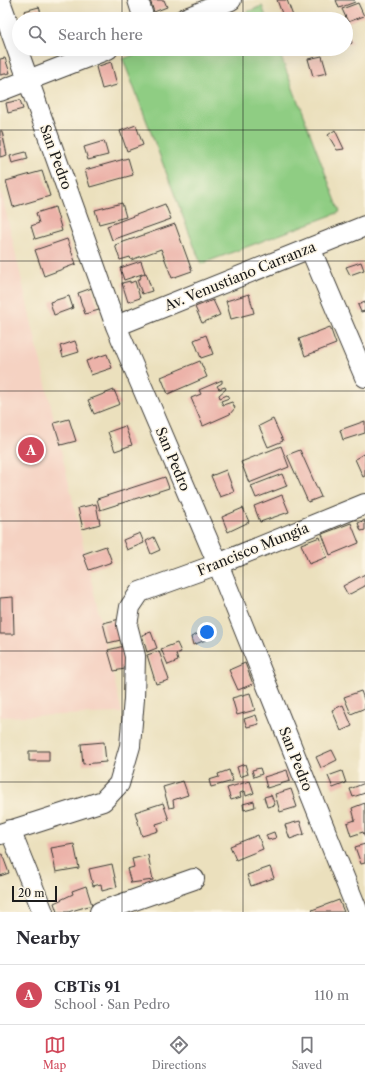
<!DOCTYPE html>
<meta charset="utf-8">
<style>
body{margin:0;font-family:"Libre Caslon Text",serif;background:#f7f7f7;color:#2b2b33}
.scale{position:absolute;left:12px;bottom:10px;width:45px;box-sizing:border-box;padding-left:4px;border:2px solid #1c1c1c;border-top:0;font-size:11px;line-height:14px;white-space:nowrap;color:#1c1c1c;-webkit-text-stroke:3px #fcf5e5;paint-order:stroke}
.you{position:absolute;left:207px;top:632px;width:14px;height:14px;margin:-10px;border:3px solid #fff;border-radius:50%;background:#1a73e8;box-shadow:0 0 0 6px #1a73e833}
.badge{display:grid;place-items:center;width:26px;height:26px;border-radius:50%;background:#d1495b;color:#fff;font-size:13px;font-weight:700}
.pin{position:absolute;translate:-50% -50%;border:2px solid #fff;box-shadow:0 1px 4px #0006}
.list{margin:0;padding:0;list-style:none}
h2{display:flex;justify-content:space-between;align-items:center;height:52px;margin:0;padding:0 16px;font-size:17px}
h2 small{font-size:13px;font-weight:400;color:#7c7c81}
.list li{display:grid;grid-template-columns:26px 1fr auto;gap:12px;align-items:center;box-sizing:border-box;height:60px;padding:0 16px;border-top:1px solid #e1e1e2}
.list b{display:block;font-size:15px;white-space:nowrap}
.list p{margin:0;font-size:13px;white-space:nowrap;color:#7c7c81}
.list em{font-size:13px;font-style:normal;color:#7c7c81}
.icon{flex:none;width:22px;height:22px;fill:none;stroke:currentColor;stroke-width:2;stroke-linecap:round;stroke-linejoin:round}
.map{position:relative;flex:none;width:365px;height:912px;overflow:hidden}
.search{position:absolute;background:#fff;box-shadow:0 4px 16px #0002;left:12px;right:12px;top:12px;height:44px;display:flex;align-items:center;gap:10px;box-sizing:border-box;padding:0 14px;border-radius:22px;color:#7c7c81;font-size:15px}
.sheet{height:112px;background:#fff}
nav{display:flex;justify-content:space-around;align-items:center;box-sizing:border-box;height:56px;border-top:1px solid #e1e1e2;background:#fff;font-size:11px;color:#7c7c81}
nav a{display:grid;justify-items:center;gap:2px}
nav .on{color:#d1495b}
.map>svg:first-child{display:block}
.built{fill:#f5d2c2}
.green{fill:#8fcd83;stroke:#567450}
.building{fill:#ecb2a9}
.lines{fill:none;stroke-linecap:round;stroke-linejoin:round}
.minor-casing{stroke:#3b3934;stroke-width:22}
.minor{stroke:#fff;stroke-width:20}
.grid{fill:none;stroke:#1c1c1c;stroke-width:1;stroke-opacity:0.55}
.labels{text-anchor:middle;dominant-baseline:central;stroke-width:3;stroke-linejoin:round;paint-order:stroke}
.street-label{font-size:14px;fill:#1c1c1c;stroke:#fcf5e5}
</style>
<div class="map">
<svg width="365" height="912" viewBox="0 0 365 912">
<rect width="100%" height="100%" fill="#fcf5e5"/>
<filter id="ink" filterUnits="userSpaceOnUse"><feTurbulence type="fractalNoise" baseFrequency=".025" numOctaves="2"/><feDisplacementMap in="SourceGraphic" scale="8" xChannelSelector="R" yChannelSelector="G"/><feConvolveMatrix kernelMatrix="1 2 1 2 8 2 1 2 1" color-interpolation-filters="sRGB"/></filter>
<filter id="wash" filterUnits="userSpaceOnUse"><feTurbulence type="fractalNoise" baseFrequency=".012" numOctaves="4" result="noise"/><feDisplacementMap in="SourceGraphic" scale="16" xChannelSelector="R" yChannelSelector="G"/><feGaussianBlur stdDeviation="0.9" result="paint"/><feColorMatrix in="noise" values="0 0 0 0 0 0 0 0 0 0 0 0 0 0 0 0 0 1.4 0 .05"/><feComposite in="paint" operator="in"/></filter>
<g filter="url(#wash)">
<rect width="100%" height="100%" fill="#ebe0bd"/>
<!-- built -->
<path class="built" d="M 0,186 L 122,713 L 0,717 Z"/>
<!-- green -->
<path class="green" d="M 262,6 L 267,19 L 229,19 Z
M 149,49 L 278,49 L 340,212 L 201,264 L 123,59 Z"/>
<g id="blocks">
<!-- building -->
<path class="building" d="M 150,0 L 164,0 L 167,7 L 154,12 Z
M 277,0 L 287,0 L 293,16 L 284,19 Z
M 336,0 L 354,0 L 355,2 L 339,8 Z
M 358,3 L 364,16 L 348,22 L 342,9 Z
M 39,7 L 43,19 L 26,19 L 24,11 Z
M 346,28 L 352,43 L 346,45 Z
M 322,56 L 327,73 L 313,76 L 308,59 Z
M 5,58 L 10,73 L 0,75 L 0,59 Z
M 111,62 L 117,85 L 102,89 L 96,67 Z
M 20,100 L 23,109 L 8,113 L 6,103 Z
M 136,125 L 143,145 L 127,151 L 120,131 Z
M 335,130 L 344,149 L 337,150 L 328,135 Z
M 0,131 L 2,131 L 7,155 L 0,157 Z
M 104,141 L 108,155 L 88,160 L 84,147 Z
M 26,152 L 28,159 L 12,163 L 10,156 Z
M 128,158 L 133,175 L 90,187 L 85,170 Z
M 42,171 L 50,196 L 13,207 L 6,181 Z
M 122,203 L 126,217 L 99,224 L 95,210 Z
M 165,204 L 171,219 L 112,240 L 107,226 Z
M 55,207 L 62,231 L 35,239 L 31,226 L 39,223 L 36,213 Z
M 175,224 L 192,271 L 172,278 L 161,249 L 131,260 L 130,257 L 120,260 L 115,245 Z
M 67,239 L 76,264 L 44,276 L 35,250 Z
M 141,261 L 145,273 L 124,280 L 120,268 Z
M 361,262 L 364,270 L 350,275 L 346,267 Z
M 146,273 L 152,291 L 142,294 L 137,280 L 141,278 L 140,276 Z
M 130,281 L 130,283 L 135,281 L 140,298 L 128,302 L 122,283 Z
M 92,288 L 99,310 L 85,314 L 78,293 Z
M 249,294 L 254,313 L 231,319 L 226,301 Z
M 69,296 L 73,308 L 54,315 L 50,302 Z
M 213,300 L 220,315 L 202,323 L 195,307 Z
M 365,302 L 365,311 L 361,312 L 358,305 Z
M 330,327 L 336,344 L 305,356 L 299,339 Z
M 206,335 L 213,354 L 201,358 L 194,340 Z
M 75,341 L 79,352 L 63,357 L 60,346 Z
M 107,354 L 112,368 L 91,375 L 86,361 Z
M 200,361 L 207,377 L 168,394 L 161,377 Z
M 222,380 L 222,383 L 217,386 L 219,389 L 225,387 L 226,389 L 219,395 L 220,398 L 227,395 L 229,398 L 221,401 L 223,405 L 232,402 L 235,408 L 230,414 L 203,426 L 191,398 L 201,394 L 199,390 Z
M 114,390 L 120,404 L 94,414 L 88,400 Z
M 69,419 L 76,441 L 61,445 L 54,423 Z
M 273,419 L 283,441 L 268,447 L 259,426 Z
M 365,421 L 365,433 L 343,440 L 340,430 Z
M 125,426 L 132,445 L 115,451 L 108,432 Z
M 281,446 L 289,467 L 249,483 L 241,462 Z
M 300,450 L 321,497 L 308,502 L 287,455 Z
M 365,453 L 365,476 L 363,477 L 355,459 Z
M 226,470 L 234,492 L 220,497 L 211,476 Z
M 282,474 L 287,486 L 256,498 L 251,486 Z
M 165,477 L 169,488 L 100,510 L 97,499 Z
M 282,495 L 289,512 L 260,522 L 254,506 Z
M 96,504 L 100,524 L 83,529 L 78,508 Z
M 243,508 L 249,522 L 228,532 L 222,517 Z
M 365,520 L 365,530 L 361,531 L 358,523 Z
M 351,523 L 359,543 L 330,555 L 322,534 Z
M 140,533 L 144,543 L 127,550 L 123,540 Z
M 154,537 L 160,550 L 151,554 L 146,541 Z
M 320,537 L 327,557 L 309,564 L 301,544 Z
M 106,546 L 112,562 L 89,570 L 83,554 Z
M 365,574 L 365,586 L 348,595 L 343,586 Z
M 13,597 L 14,634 L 0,634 L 0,598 Z
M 120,619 L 125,639 L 108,643 L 103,623 Z
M 204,631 L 208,639 L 193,645 L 191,637 Z
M 151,632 L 157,648 L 147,652 L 142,635 Z
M 177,643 L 181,652 L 176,654 L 178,661 L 168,665 L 161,649 Z
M 124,646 L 130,668 L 114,671 L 108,650 Z
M 159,651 L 169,680 L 156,684 L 147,655 Z
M 245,663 L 253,684 L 238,690 L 229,670 Z
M 361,691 L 365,702 L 365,708 L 351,714 L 344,697 Z
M 250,693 L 255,710 L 237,715 L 232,698 Z
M 343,705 L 352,726 L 341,731 L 332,710 Z
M 256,715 L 259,724 L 247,727 L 244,719 Z
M 104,742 L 106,762 L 83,764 L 81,744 Z
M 332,750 L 337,760 L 321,768 L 316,757 Z
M 29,751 L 49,751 L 49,761 L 29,761 Z
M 245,764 L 248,774 L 240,777 L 237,767 Z
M 260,768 L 262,774 L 254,777 L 252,770 Z
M 229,770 L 233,781 L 211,787 L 209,780 L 219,777 L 218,774 Z
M 287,770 L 290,781 L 267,788 L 264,777 Z
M 342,771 L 346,783 L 333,788 L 328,776 Z
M 183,781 L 188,795 L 173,800 L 174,807 L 169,808 L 163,787 Z
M 250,781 L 254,793 L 246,796 L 245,791 L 240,793 L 241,797 L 231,800 L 227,788 Z
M 365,783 L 365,793 L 353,797 L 350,789 Z
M 291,789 L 297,807 L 280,812 L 275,794 Z
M 271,795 L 275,805 L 267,807 L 264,797 Z
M 254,801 L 255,807 L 244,810 L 243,804 Z
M 163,803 L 169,820 L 156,824 L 158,831 L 142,836 L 135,812 Z
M 365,803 L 365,837 L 363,832 L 351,836 L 347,823 L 355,820 L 352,808 Z
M 300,821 L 304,834 L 290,839 L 285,825 Z
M 274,832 L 276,838 L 268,840 L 266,835 Z
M 258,835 L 263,849 L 236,860 L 230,846 Z
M 74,844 L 79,868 L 56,872 L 51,848 Z
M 365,844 L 365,863 L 361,864 L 355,847 Z
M 2,854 L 9,873 L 0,876 L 0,855 Z
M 148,855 L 153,880 L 131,883 L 127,869 L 134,867 L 132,859 Z
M 112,864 L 117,887 L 102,891 L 101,884 L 93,886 L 89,869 Z
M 270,867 L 274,878 L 251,886 L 247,875 Z
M 86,886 L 92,905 L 68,912 L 57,912 L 54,903 L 73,894 L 72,891 Z
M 339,900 L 344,912 L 313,912 L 312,910 Z"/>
</g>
</g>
<g filter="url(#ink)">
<use href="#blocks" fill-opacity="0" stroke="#3b3934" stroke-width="1"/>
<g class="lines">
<defs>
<path id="minor" d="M 138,0 L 144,19
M 0,1 L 116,326 L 218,564 L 358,912
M 184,19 L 231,0
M 0,91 L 108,49
M 310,248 L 365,377
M 116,326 L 365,226
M 10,830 L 43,912
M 0,834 L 103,801 L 119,784 L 130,746 L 134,699 L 135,656 L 127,625 L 130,607 L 140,592 L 218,564 L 365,504
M 100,912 L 194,879"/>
</defs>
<!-- minor casing -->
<use href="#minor" class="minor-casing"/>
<!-- minor -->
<use href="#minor" class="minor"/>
</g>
</g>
<!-- grid -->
<path class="grid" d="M 122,0 L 122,19M 243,0 L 243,19M 122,49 L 122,912M 243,49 L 243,912M 0,130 L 365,130M 0,261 L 365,261M 0,391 L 365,391M 0,521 L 365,521M 0,651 L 365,651M 0,782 L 365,782"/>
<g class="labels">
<!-- street labels -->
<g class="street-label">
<text transform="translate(56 157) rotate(70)">San Pedro</text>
<text transform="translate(240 276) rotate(-22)">Av. Venustiano Carranza</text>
<text transform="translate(173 459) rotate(67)">San Pedro</text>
<text transform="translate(253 549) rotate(-22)">Francisco Mungía</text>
<text transform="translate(296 759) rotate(68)">San Pedro</text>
</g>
</g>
</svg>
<div class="scale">20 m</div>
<div class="you"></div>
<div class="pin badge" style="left:31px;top:450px">A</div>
<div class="search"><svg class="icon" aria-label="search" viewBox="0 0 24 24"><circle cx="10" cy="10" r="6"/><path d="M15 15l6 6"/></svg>Search here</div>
</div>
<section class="sheet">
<h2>Nearby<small></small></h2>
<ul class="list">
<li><span class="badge">A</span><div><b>CBTis 91</b><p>School · San Pedro</p></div><em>110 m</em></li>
</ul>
</section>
<nav>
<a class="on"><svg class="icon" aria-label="map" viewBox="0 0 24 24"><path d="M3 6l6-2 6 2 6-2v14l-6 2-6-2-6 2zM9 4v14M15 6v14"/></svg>Map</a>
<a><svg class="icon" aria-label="directions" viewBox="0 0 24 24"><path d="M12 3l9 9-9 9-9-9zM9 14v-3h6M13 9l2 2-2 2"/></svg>Directions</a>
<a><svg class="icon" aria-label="saved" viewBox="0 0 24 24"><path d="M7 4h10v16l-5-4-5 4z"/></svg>Saved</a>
</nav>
